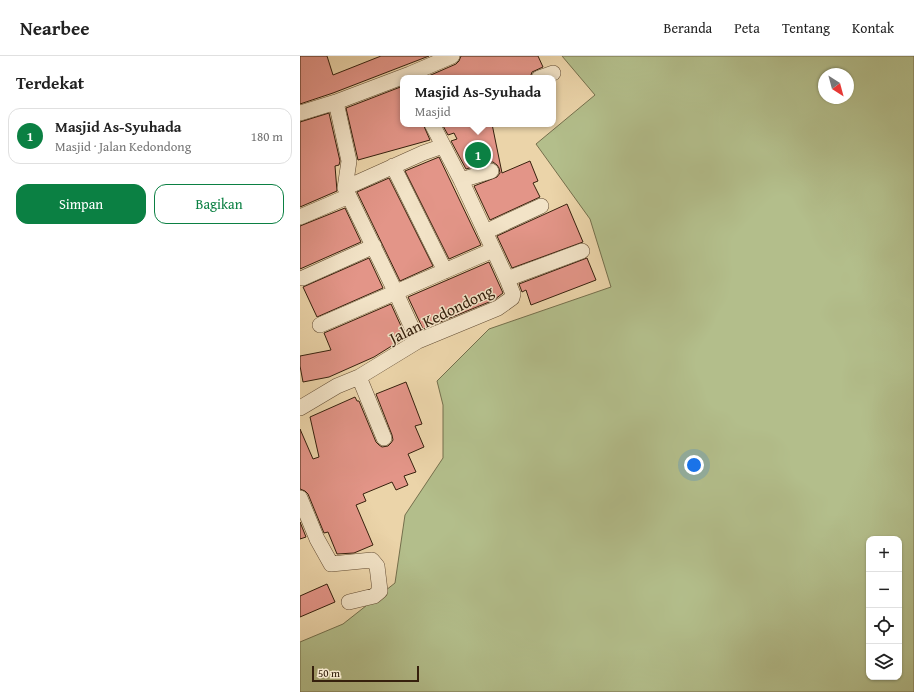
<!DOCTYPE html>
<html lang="id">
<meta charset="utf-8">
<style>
body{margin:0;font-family:"Gentium Book Plus",serif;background:#f2f2f2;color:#222}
.controls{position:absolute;right:12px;bottom:12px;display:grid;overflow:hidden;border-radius:8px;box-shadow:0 1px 3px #0004}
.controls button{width:36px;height:36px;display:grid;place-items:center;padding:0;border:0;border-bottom:1px solid #e0e0e0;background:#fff;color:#222;font:20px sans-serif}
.compass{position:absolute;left:518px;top:12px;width:36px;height:36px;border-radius:50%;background:#fff;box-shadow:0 1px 3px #0004;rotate:144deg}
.scale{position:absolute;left:12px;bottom:10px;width:107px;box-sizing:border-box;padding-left:4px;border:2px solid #36200d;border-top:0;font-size:11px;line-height:14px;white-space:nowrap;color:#36200d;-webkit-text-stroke:3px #f2e3c7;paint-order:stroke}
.you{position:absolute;left:394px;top:409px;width:14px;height:14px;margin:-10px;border:3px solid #fff;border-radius:50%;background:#1a73e8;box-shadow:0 0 0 6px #1a73e833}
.badge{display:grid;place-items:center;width:26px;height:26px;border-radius:50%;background:#0b8043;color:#fff;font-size:13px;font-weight:700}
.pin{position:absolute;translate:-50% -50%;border:2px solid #fff;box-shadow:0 1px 4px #0006}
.popup{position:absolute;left:100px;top:19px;width:156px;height:52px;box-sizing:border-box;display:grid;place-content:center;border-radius:8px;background:#fff;filter:drop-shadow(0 1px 3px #0005);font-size:13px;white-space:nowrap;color:#767676}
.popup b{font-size:15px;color:#222}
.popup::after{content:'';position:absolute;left:50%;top:100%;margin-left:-8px;border:8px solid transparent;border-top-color:#fff}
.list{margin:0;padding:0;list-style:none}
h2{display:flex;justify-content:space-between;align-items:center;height:52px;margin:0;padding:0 16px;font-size:17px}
h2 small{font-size:13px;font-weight:400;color:#767676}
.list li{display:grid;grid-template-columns:26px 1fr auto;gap:12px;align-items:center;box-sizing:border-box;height:56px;margin:0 8px 8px;padding:0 8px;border:1px solid #e0e0e0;border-radius:12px}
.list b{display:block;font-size:15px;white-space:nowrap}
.list p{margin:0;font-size:13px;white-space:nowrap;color:#767676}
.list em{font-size:13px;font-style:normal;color:#767676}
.actions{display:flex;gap:8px;padding:12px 16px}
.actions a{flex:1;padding:9px 0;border:1px solid #0b8043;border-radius:12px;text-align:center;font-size:14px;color:#0b8043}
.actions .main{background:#0b8043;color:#fff}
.icon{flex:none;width:22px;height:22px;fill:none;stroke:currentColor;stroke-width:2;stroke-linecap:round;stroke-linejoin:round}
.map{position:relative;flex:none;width:614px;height:636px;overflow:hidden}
header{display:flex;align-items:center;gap:24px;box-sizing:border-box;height:56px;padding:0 20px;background:#fff;border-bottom:1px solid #e0e0e0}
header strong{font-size:19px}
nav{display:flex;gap:22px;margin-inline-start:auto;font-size:14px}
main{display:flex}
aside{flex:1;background:#fff}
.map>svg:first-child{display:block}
.green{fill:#b3be8b;stroke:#746f4c;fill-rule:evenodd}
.building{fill:#e39588;stroke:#36200d}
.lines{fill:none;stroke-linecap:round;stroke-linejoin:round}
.minor-casing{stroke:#634d34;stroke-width:16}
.minor{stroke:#f2e3c7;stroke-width:15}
.labels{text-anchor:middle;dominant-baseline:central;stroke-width:3;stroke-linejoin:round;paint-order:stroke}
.street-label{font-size:16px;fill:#36200d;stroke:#f2e3c7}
</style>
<header>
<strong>Nearbee</strong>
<nav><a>Beranda</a><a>Peta</a><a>Tentang</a><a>Kontak</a></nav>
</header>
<main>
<aside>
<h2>Terdekat<small></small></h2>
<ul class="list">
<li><span class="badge">1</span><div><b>Masjid As-Syuhada</b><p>Masjid · Jalan Kedondong</p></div><em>180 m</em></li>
</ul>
<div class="actions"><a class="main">Simpan</a><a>Bagikan</a></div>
</aside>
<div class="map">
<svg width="614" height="636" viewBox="0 0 614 636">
<rect width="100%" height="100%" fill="#ebd4a9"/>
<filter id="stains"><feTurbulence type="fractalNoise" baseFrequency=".005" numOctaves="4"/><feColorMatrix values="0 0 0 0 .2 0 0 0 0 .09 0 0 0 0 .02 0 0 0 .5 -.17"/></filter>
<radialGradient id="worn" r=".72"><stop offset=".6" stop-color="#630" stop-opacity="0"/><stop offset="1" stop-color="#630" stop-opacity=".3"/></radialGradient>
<!-- green -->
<path class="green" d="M 262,0 L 614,0 L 614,636 L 0,636 L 0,586 L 43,568 L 95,527 L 105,459 L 143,402 L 143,349 L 137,325 L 189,273 L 311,231 L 290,163 L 236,88 L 295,39 ZM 524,18 L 548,18 L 548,42 L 524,42 ZM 569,483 L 599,483 L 599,621 L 569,621 Z"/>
<!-- building -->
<path class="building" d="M 0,0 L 27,0 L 33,19 L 81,0 L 129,0 L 33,37 L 0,48 Z
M 161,0 L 238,0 L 243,11 L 232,16 L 230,22 L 124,22 L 156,8 L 159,5 Z
M 103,30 L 103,68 L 123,68 L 130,84 L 58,104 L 46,52 Z
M 29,57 L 40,105 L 39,109 L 35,110 L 37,135 L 0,151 L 0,66 Z
M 142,68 L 192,68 L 202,117 L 230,105 L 238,125 L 233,127 L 240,141 L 190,164 L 174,130 L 197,121 L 200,117 L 199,112 L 197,109 L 193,106 L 189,106 L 166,113 L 151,85 L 157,83 L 154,77 L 148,79 Z
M 139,101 L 181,189 L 149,203 L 105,115 Z
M 89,122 L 133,210 L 100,225 L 57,136 Z
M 267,148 L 283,186 L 212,212 L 197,180 Z
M 45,152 L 61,186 L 0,213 L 0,170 Z
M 69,202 L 83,232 L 17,261 L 3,231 Z
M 287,202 L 296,224 L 231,249 L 226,234 L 222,236 L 219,228 Z
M 189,206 L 203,237 L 194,244 L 123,273 L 108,241 Z
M 91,248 L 106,281 L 74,301 L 29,321 L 3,326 L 0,310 L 0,300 L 31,294 L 24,277 Z
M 106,326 L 122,368 L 115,370 L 124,391 L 108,398 L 116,416 L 104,420 L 108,429 L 96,434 L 92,426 L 63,438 L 66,445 L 56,449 L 73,489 L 54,497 L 37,498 L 28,476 L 24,477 L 8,438 L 5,435 L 0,433 L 0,373 L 13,403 L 19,401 L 10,361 L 55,341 L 57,345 L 59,345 L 76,386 L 79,389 L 82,391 L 88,390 L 91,387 L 93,384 L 92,379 L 76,338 Z
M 0,466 L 6,481 L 0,483 Z
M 27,528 L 35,546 L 0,561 L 0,540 Z"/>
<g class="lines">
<defs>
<path id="minor" d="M 239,22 L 253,17
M 36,46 L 110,18 L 152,0
M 0,57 L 36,46 L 49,105 L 45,132 L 96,237 L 118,285
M 93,110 L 145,215
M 161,124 L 191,115
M 45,132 L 123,97 L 143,90
M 0,161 L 49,140
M 185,176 L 241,150
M 3,222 L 74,190
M 207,223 L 282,195
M 20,269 L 193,194
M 59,321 L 84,382
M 0,352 L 37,330 L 59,321 L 118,285 L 198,252 L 212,242 L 213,238 L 207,223 L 161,124 L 132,68
M 0,442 L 17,483 L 31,508 L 72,504 L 77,510 L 80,535 L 74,540 L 49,546"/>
</defs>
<!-- minor casing -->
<use href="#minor" class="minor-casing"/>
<!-- minor -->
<use href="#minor" class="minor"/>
</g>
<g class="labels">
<!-- street labels -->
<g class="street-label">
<text transform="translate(141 258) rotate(-26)">Jalan Kedondong</text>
</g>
</g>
<rect width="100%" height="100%" filter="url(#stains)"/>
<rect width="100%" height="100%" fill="url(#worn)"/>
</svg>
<div class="controls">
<button>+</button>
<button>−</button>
<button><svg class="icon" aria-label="locate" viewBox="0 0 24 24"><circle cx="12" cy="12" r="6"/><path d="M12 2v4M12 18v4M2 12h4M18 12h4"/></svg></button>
<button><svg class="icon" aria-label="layers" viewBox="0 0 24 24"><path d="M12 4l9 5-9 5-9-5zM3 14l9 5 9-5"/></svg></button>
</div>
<svg class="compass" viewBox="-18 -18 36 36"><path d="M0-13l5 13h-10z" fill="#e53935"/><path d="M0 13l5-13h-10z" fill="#767676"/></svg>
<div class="scale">50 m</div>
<div class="you"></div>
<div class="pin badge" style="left:178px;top:99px">1</div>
<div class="popup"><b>Masjid As-Syuhada</b>Masjid</div>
</div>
</main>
